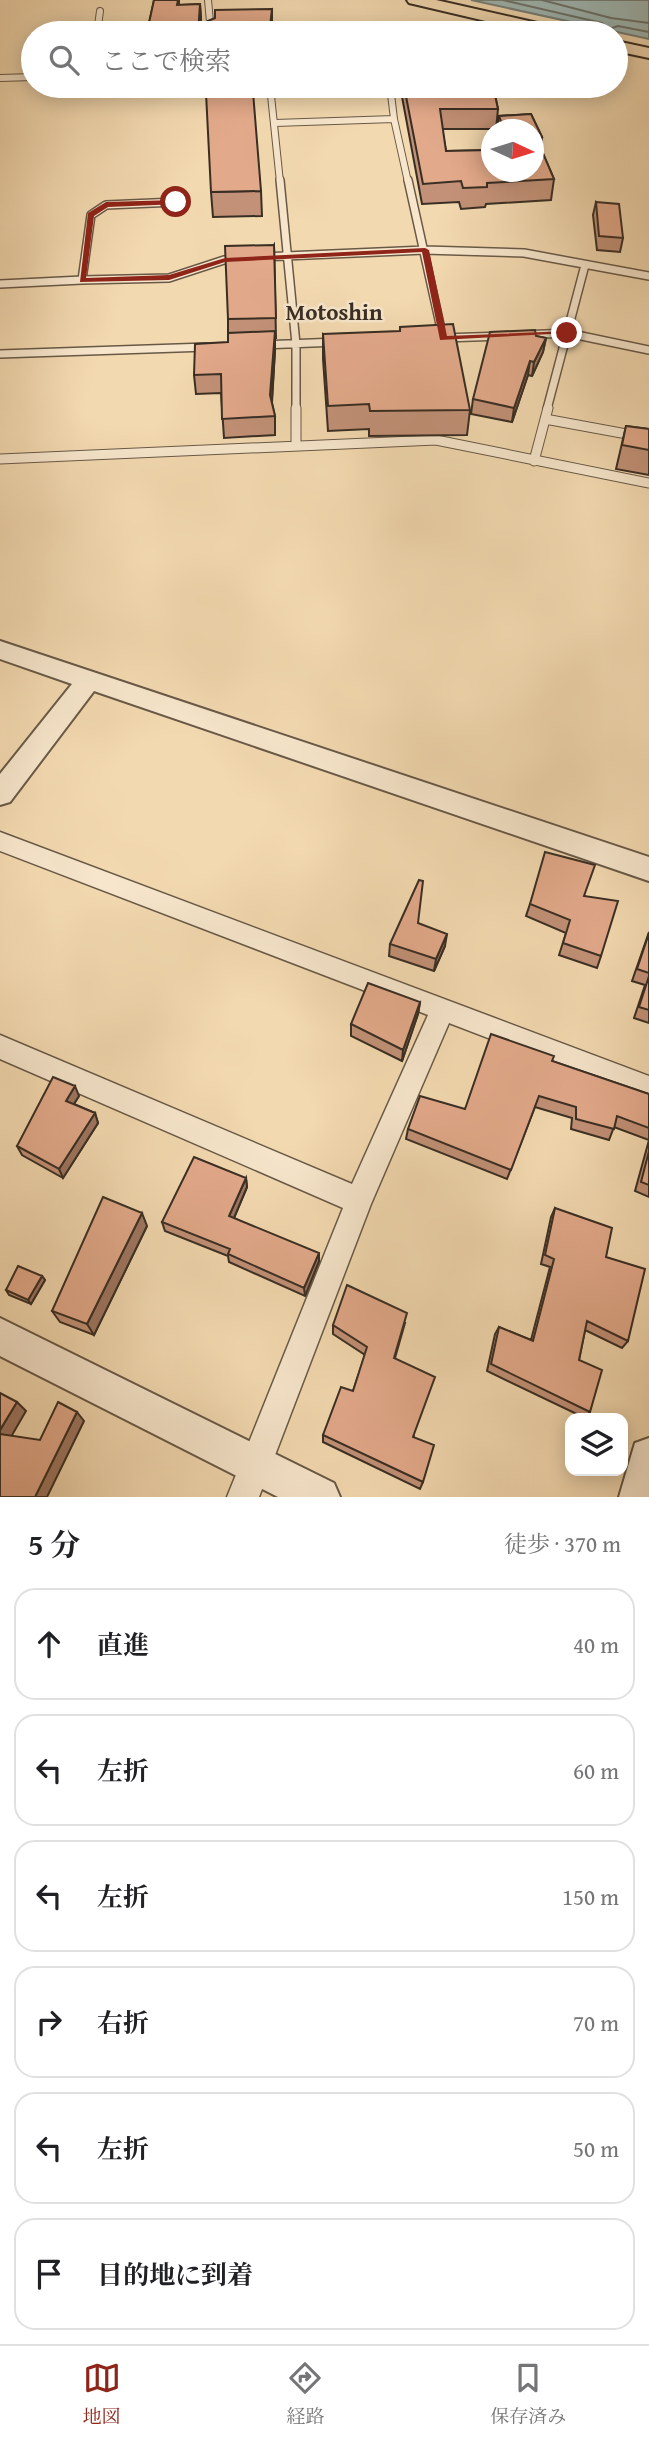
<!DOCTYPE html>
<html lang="ja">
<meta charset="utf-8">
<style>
body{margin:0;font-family:"Gentium Book Plus","Noto Serif JP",serif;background:#f2f2f2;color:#202124}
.controls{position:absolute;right:21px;bottom:21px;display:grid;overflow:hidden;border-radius:14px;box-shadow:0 4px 18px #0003}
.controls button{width:63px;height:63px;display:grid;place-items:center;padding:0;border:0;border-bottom:2px solid #e0e0e0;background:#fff;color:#202124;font:35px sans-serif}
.compass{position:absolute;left:481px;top:119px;width:63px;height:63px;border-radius:50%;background:#fff;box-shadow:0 4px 18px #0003;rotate:94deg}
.stop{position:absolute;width:21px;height:21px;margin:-16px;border:5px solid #8f2418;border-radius:50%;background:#fff}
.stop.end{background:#8f2418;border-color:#fff;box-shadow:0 2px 7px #0008}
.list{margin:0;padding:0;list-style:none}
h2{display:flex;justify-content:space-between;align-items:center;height:91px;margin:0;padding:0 28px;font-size:30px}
h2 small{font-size:23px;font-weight:400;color:#757577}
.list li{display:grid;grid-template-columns:46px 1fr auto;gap:21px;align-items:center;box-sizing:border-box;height:112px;margin:0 14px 14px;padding:0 14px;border:2px solid #e0e0e0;border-radius:21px}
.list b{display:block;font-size:26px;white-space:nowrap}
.list em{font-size:23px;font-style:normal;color:#757577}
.icon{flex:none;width:38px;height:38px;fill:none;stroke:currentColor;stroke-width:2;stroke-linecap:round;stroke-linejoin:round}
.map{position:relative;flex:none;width:649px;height:1497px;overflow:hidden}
.search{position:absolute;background:#fff;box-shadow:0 4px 18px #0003;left:21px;right:21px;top:21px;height:77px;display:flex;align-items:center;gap:18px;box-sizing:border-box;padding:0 24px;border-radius:38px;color:#757577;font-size:26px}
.sheet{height:847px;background:#fff}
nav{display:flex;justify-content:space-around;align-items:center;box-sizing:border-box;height:98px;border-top:2px solid #e0e0e0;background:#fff;font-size:19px;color:#757577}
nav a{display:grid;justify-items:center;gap:4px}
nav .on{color:#8f2418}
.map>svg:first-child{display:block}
.water{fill:#9eb8b4;stroke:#76817a;stroke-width:2}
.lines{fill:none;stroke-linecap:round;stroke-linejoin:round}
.shore{stroke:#6c736c;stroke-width:2}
.service-far2-casing{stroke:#685947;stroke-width:8}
.service-far1-casing{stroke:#685947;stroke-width:10}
.service-casing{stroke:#685947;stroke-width:11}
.minor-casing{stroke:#685947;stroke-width:3}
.tertiary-casing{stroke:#685947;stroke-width:4}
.primary-casing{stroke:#392e24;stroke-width:4}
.service-far2{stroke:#f7e6cc;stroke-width:6}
.service-far1{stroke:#f7e6cc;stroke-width:7}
.service{stroke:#f7e6cc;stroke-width:9}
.minor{fill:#f7e6cc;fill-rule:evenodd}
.tertiary{fill:#f7e6cc;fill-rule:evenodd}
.primary{fill:#f3d9b0;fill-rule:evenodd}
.wall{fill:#c29177;stroke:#392e24;stroke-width:2}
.shaded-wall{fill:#9e7661;stroke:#392e24;stroke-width:2}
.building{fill:#e2a98a;stroke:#392e24;stroke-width:2}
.route{fill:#8f2418}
.labels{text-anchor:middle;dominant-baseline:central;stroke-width:5;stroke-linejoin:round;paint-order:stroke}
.far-neighbourhood-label{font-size:23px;font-weight:bold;fill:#392e24;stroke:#f7e6cc}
</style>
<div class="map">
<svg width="649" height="1497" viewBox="0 0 649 1497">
<rect width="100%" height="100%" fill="#f3d9b0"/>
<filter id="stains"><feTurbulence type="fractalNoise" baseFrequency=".00286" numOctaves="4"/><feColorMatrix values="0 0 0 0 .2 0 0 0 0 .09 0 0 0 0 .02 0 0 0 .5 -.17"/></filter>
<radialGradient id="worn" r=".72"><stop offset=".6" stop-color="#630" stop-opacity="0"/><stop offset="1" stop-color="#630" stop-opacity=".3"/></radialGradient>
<!-- water -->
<path class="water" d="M 471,0 L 649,0 L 649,39 Z"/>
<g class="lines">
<!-- shore -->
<path class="shore" d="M 503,0 L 602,23 L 609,29 L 618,26 L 649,32
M 542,0 L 611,18 L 649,23"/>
<defs>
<path id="service-far2" d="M 208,0 L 211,33
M 97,33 L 100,11
M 0,78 L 33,77
M 270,86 L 280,182
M 390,86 L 394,119
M 275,123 L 394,119 L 408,182"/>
<path id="service-far1" d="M 280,180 L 296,344 L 296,409
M 408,180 L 443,338
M 262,257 L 425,250 L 524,253 L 649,276
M 82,280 L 169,278 L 224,260 L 239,259
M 0,284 L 82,280 L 91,215 L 106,205 L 176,202
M 523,335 L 567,333 L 649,350
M 443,338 L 503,336
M 262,345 L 337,342
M 0,354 L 207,347
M 547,409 L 585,265"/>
<path id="service" d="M 296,408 L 296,444
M 545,419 L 649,438
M 0,459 L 436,440 L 649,483
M 534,461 L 548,408"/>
<path id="minor" d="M 0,832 L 649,1076 L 649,1100 L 449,1023 L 371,1204 L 259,1497 L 227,1497 L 343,1208 L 0,1059 L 0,1035 L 352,1184 L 428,1015 L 0,851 Z"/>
<path id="tertiary" d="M 0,641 L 649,857 L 649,881 L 94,691 L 10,802 L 0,805 L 0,774 L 72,684 L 0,659 Z
M 0,1318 L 334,1483 L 340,1497 L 278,1497 L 0,1356 Z
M 649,1438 L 649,1497 L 619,1497 L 635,1443 Z"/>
<path id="primary" d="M 407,0 L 436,0 L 564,29 L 567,33 L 537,33 L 409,3 Z
M 616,41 L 649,48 L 649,58 L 616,51 Z"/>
</defs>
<!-- service-far2 casing -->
<use href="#service-far2" class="service-far2-casing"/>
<!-- service-far1 casing -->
<use href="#service-far1" class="service-far1-casing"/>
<!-- service casing -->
<use href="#service" class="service-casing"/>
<!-- minor casing -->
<use href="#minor" class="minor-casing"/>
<!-- tertiary casing -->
<use href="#tertiary" class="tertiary-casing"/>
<!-- primary casing -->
<use href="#primary" class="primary-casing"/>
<!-- service-far2 -->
<use href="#service-far2" class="service-far2"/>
<!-- service-far1 -->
<use href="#service-far1" class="service-far1"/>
<!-- service -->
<use href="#service" class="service"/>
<!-- minor -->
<use href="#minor" class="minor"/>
<!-- tertiary -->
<use href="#tertiary" class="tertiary"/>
<!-- primary -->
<use href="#primary" class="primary"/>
</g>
<!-- wall -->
<path class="wall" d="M 154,0 L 179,0 L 179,5 L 200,4 L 201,19 L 200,33 L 150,33 L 149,23 Z
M 272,9 L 272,33 L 209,33 L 208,21 Z
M 400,86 L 493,86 L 498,109 L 496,129 L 442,129 L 446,151 L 492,150 L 492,172 L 534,172 L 534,130 L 497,130 L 499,116 L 531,114 L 542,137 L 541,149 L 554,179 L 551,200 L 486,204 L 485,207 L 461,209 L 459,202 L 422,204 Z
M 261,191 L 262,216 L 213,217 L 211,192 Z
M 596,202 L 623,238 L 620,252 L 597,250 L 593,215 Z
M 274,245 L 276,338 L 275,338 L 275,350 L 272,403 L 275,416 L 275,435 L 224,438 L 221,393 L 196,394 L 194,375 L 228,342 L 228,319 Z
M 323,334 L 470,410 L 467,435 L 369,436 L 369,429 L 328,431 L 323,359 Z
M 536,336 L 546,338 L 543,352 L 532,376 L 528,375 L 512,422 L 471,414 L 473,399 Z
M 626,426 L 649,429 L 649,475 L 616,469 Z
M 585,896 L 601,956 L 597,968 L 559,955 L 566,933 L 526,916 L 530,904 Z
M 418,923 L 445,946 L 434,971 L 389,956 L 390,944 Z
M 649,932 L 649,1023 L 634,1018 L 645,985 L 632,981 Z
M 420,1002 L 418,1014 L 402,1061 L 351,1036 L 351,1024 Z
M 552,1061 L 649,1094 L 649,1197 L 635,1191 L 649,1140 L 614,1127 L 609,1140 L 571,1129 L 572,1118 L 535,1107 L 507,1179 L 406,1139 L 408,1129 L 465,1109 Z
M 79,1096 L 74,1104 L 95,1113 L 98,1123 L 63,1178 L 22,1155 L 17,1146 Z
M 246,1178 L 247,1187 L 234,1218 L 319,1261 L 305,1296 L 229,1262 L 228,1256 L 165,1231 L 162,1222 Z
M 555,1208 L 606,1257 L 628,1341 L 622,1348 L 585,1330 L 579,1360 L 590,1412 L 585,1418 L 487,1371 L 495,1334 L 499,1327 L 531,1340 L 550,1267 L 541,1264 L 551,1217 Z
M 147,1226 L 94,1335 L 60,1322 L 52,1311 Z
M 42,1276 L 45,1280 L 31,1304 L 9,1295 L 6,1290 Z
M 405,1323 L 395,1358 L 414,1437 L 423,1482 L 420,1489 L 323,1442 L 323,1435 L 353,1391 L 365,1355 L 333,1334 L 333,1325 Z"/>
<!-- shaded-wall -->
<path class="shaded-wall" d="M 200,4 L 201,19 L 200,33 L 198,33 Z
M 275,331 L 275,350 L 271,414 L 270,395 Z
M 546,338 L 543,352 L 532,376 L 534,362 Z
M 530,361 L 528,375 L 512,422 L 514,408 Z
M 447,934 L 445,946 L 434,971 L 436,959 Z
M 420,1002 L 418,1014 L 402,1061 L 403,1050 Z
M 75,1086 L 79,1096 L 70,1110 L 66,1101 Z
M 95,1113 L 98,1123 L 63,1178 L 59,1169 Z
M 246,1178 L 247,1187 L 231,1225 L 229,1216 Z
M 142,1213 L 147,1226 L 94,1335 L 87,1324 Z
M 319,1253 L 319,1261 L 305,1296 L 304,1288 Z
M 42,1276 L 45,1280 L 31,1304 L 28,1300 Z
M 17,1402 L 26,1411 L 8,1442 L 0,1435 L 0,1430 Z
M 77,1412 L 84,1421 L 47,1497 L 35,1497 Z"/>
<!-- building -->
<path class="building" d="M 154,0 L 178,0 L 177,5 L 200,4 L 198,33 L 152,33 L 152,23 L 149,23 Z
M 272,9 L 270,26 L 208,27 L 208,21 L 215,18 L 215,10 Z
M 404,86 L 493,86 L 498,109 L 440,109 L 446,151 L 492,150 L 492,172 L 534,172 L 534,130 L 504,130 L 499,116 L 531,114 L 542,137 L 536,137 L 554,179 L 487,183 L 487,187 L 463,188 L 461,181 L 423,184 Z
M 253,92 L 261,191 L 211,192 L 206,93 Z
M 596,202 L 619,204 L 623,238 L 599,236 Z
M 274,245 L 276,318 L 228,319 L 225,246 Z
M 453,324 L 470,410 L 370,411 L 369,404 L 328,406 L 323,334 L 400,331 L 400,327 Z
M 535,330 L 536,336 L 546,338 L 534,362 L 530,361 L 514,408 L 473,399 L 490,332 Z
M 275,331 L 270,395 L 275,416 L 222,419 L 221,374 L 194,375 L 195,344 L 228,342 L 228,333 Z
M 626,426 L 649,429 L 649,450 L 622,445 Z
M 545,852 L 595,865 L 584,896 L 618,901 L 601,956 L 563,943 L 570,920 L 530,904 Z
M 419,880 L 423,881 L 418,923 L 447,934 L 436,959 L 390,944 Z
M 649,933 L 649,973 L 637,969 Z
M 649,976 L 649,1010 L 639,1007 Z
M 368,983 L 420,1002 L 403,1050 L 351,1024 Z
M 491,1034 L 554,1056 L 552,1061 L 649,1094 L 649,1128 L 617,1116 L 614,1129 L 576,1119 L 576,1107 L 539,1096 L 511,1170 L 408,1129 L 420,1096 L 465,1109 Z
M 53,1077 L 75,1086 L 66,1101 L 95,1113 L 59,1169 L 17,1146 Z
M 649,1151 L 649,1185 L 641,1182 Z
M 194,1157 L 246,1178 L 229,1216 L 319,1253 L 304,1288 L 228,1254 L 230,1249 L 162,1222 Z
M 103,1197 L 142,1213 L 87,1324 L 52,1311 Z
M 555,1208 L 612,1228 L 606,1257 L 645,1269 L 628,1341 L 587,1321 L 579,1360 L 602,1370 L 590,1412 L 491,1364 L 499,1327 L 533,1341 L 554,1259 L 545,1255 Z
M 18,1266 L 42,1276 L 28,1300 L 6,1290 Z
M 347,1285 L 407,1313 L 394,1358 L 435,1377 L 413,1437 L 434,1445 L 423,1482 L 323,1435 L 341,1387 L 353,1391 L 367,1347 L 333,1325 Z
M 0,1393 L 17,1402 L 0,1430 Z
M 58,1402 L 77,1412 L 35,1497 L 0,1497 L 0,1434 L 40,1440 Z"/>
<!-- route -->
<path class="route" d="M 176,200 L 179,204 L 108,207 L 94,216 L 86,278 L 169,275 L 225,258 L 425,248 L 429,250 L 447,336 L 567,331 L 571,333 L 440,340 L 422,252 L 225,262 L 169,280 L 80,282 L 88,213 L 106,202 Z"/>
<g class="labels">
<!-- far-neighbourhood labels -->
<g class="far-neighbourhood-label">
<text x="334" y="311">Motoshin</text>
</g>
</g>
<rect width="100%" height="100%" filter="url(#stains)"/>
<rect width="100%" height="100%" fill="url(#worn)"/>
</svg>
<div class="controls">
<button><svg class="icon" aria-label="layers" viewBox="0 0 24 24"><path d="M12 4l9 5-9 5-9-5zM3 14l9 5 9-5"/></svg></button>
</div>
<svg class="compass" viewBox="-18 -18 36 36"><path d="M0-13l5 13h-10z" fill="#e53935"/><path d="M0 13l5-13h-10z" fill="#757577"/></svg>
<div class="stop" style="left:176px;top:202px"></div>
<div class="stop end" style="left:567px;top:333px"></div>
<div class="search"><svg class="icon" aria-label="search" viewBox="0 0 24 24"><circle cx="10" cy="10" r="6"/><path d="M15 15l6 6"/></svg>ここで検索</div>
</div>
<section class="sheet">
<h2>5 分<small>徒歩 · 370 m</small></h2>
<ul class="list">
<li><svg class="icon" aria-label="ahead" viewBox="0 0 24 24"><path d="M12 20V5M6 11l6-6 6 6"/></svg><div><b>直進</b></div><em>40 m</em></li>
<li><svg class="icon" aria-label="left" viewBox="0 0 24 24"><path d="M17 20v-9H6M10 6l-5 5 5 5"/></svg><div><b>左折</b></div><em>60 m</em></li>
<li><svg class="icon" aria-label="left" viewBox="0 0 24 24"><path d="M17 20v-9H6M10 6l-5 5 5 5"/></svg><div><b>左折</b></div><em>150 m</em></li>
<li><svg class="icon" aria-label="right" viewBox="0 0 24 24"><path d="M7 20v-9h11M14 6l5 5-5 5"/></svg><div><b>右折</b></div><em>70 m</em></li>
<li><svg class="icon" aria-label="left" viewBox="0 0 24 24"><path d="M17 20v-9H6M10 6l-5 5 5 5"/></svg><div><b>左折</b></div><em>50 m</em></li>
<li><svg class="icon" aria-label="arrive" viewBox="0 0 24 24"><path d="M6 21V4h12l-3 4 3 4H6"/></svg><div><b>目的地に到着</b></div></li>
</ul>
</section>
<nav>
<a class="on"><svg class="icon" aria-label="map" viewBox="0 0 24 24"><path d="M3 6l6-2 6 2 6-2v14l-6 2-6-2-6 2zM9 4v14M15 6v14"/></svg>地図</a>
<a><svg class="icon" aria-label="directions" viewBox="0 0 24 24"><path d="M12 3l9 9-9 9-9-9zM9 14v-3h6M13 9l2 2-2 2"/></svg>経路</a>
<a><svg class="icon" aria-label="saved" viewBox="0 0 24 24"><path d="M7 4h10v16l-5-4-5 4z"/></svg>保存済み</a>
</nav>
